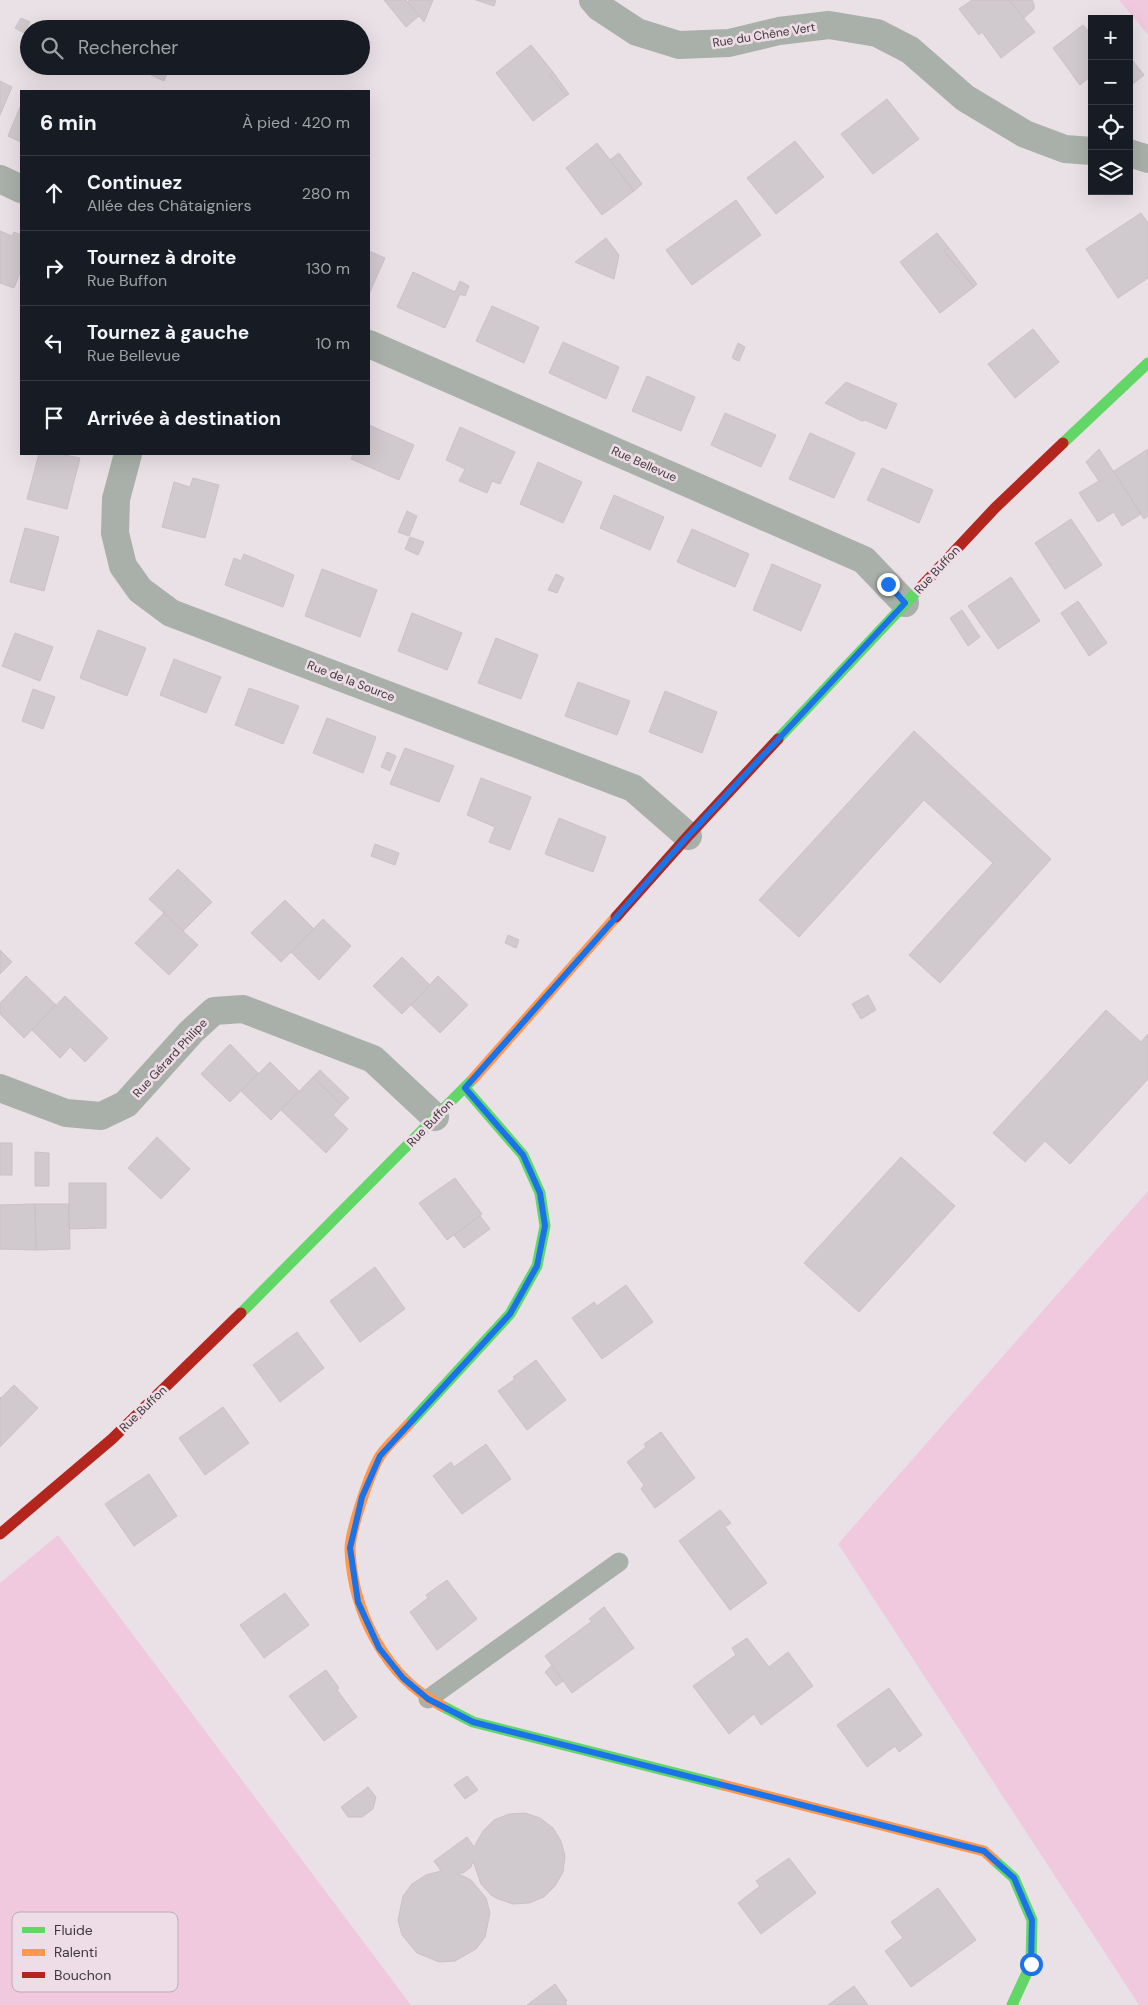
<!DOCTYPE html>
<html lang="fr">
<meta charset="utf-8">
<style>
body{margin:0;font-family:"DM Sans",sans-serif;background:#20242c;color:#f1f3f6}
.controls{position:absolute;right:15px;top:15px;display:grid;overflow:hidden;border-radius:0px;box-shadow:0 5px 20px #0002}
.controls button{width:45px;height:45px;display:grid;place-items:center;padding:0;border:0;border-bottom:1px solid #363941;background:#171b24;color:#f1f3f6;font:25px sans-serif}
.stop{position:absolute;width:15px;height:15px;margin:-11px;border:4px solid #1a73e8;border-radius:50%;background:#fff}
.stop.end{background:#1a73e8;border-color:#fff;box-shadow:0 1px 5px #0008}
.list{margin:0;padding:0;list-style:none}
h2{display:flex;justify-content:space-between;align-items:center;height:65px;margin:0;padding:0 20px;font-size:21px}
h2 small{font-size:16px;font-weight:400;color:#9ea1a6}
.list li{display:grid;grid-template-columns:32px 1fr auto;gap:15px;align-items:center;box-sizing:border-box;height:75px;padding:0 20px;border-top:1px solid #363941}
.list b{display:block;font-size:19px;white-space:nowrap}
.list p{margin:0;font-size:16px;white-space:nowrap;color:#9ea1a6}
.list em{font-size:16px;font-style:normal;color:#9ea1a6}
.icon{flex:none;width:28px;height:28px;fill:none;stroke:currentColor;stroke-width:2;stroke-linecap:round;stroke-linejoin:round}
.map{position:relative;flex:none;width:1148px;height:2005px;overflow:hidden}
.search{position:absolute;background:#171b24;box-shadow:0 5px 20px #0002;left:20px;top:20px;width:350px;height:55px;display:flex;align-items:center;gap:12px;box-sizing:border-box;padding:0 18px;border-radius:28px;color:#9ea1a6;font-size:19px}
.panel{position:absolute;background:#171b24;box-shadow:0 5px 20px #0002;left:20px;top:90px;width:350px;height:365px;border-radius:0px}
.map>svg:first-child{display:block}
.green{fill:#f0c9df}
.building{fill:#d0c9cd;stroke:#c9c2c6}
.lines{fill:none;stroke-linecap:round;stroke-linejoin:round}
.lane{stroke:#a9afa9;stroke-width:19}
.street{stroke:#a9afa9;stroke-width:28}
.fast{stroke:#63d668;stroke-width:11}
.slow{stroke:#ff974d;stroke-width:11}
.jam{stroke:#b3261e;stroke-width:11}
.route{stroke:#1a73e8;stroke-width:6}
.labels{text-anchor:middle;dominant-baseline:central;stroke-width:5;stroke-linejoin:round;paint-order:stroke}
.street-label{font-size:12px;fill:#3e383b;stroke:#eedde6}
.key{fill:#eedde6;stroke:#b9acb3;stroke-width:1}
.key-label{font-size:14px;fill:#3e383b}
</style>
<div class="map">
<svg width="1148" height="2005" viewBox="0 0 1148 2005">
<rect width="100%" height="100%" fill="#eae1e6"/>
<!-- green -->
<path class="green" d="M 1119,0 L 1148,0 L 1148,35 Z
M 1148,1191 L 1148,2005 L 1139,2005 L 838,1544 Z
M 58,1535 L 411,2005 L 0,2005 L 0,1583 Z"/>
<!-- building -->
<path class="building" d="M 384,0 L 406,0 L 419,16 L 406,27 Z
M 409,0 L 433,0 L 424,22 L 408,2 Z
M 476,0 L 496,0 L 494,6 Z
M 972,0 L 1009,0 L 1035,32 L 1001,58 L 982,32 L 979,35 L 959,9 Z
M 1009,0 L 1032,0 L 1034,4 L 1034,9 L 1024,18 Z
M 21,18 L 30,22 L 24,33 L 15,28 Z
M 1083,25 L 1092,35 L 1092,77 L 1091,76 L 1080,85 L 1053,48 Z
M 531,45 L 553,72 L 550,75 L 566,96 L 533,121 L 496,73 Z
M 1129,56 L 1144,75 L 1129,87 Z
M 155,66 L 169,68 L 164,81 L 151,75 Z
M 553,72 L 569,94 L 566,96 L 550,75 Z
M 0,81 L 12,87 L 0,115 Z
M 887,99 L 919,139 L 873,174 L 841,134 Z
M 21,105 L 21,142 L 8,136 Z
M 795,141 L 824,177 L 776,214 L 747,178 Z
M 597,143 L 634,191 L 602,215 L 566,168 Z
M 619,153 L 642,184 L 634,191 L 610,160 Z
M 736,200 L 761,235 L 692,285 L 666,250 Z
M 1141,213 L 1148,223 L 1148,278 L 1118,298 L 1086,249 Z
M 0,231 L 12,236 L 14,232 L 21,235 L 21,270 L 14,288 L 0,283 Z
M 937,233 L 949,248 L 944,251 L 974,287 L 940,313 L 900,262 Z
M 606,238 L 619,255 L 614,279 L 575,262 Z
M 949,248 L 977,284 L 974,287 L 944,251 Z
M 369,251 L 385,258 L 369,294 Z
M 413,272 L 455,292 L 460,281 L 469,286 L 465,296 L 460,294 L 445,328 L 397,307 Z
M 492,306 L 539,327 L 524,363 L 476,341 Z
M 1033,329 L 1059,362 L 1015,398 L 988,364 Z
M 563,342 L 619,367 L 606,399 L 549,373 Z
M 738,343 L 745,347 L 739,361 L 732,358 Z
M 647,376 L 695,397 L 681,431 L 632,411 Z
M 846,382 L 897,404 L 886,429 L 865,420 L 862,421 L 825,403 Z
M 725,413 L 776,435 L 761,467 L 711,445 Z
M 369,425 L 414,445 L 399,480 L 351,459 L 353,454 L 369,454 Z
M 460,427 L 515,452 L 500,484 L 492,481 L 487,493 L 459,481 L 465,469 L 446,460 Z
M 810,433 L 855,453 L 834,498 L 789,479 Z
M 1099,449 L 1141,514 L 1122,526 L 1114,512 L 1098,522 L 1079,493 L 1099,481 L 1086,462 Z
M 1148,449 L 1148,516 L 1144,519 L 1114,471 Z
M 39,454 L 60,454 L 80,458 L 67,509 L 27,499 Z
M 538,462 L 582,482 L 563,523 L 520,504 Z
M 882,468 L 933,490 L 919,523 L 867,500 Z
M 193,478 L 219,485 L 205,538 L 162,527 L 174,482 L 190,487 Z
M 614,495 L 664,517 L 650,550 L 600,528 Z
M 407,511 L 417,516 L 409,536 L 398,532 Z
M 1071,519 L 1102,565 L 1065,589 L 1035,543 Z
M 25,528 L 59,537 L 44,591 L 10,582 Z
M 692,529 L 749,554 L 735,587 L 677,562 Z
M 410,537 L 424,542 L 418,555 L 405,549 Z
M 244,554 L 294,575 L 283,607 L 225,585 L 234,558 L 241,561 Z
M 772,564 L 821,585 L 801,631 L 753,610 Z
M 322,569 L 377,590 L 360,637 L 305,616 Z
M 556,574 L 564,578 L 557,593 L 548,590 Z
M 1011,577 L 1040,621 L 998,649 L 968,606 Z
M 1078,601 L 1107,643 L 1089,656 L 1061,613 Z
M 962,610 L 980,637 L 968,646 L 950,618 Z
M 412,613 L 462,633 L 447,670 L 398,651 Z
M 98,630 L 146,648 L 127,696 L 80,678 Z
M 15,633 L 53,647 L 40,681 L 2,666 Z
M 496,638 L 538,655 L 521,699 L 478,683 Z
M 174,659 L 221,677 L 206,713 L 160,695 Z
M 578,682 L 630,701 L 617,735 L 565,716 Z
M 249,688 L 299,706 L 283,744 L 235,725 Z
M 33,689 L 55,697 L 43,729 L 22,721 Z
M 665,691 L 717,712 L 702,753 L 649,732 Z
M 327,718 L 376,737 L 363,773 L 313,753 Z
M 914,731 L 1051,859 L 940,983 L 909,955 L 993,863 L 924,800 L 799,937 L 759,900 Z
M 405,748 L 454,766 L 439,802 L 390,784 Z
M 387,752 L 396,756 L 390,771 L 381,767 Z
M 481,778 L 531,797 L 510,850 L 489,842 L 495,827 L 467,815 Z
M 559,818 L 606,837 L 593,872 L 545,854 Z
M 375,844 L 399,853 L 395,865 L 371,856 Z
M 178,869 L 212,902 L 183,931 L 149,899 Z
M 285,900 L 314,929 L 281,962 L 251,933 Z
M 164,913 L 198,945 L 169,975 L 135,943 Z
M 323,919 L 351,946 L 319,980 L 291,952 Z
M 508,935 L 519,940 L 516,948 L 505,943 Z
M 0,950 L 12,962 L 0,974 Z
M 402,957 L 430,985 L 402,1014 L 373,986 Z
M 26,976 L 56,1005 L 24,1038 L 0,1014 L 0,1003 Z
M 438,976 L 468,1005 L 440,1033 L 411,1005 Z
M 868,995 L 876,1010 L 861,1019 L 852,1004 Z
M 65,996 L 108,1038 L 85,1062 L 70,1047 L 60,1058 L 32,1030 Z
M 1106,1010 L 1141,1042 L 1148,1034 L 1148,1079 L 1070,1164 L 1045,1141 L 1025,1162 L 993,1133 Z
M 230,1044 L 258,1073 L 230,1102 L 201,1074 Z
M 270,1062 L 299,1091 L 271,1120 L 241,1091 Z
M 320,1070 L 349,1098 L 342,1105 L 313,1077 Z
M 313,1077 L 342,1105 L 333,1115 L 348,1129 L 326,1153 L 281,1110 Z
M 157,1137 L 190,1169 L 161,1199 L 128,1168 Z
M 0,1143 L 12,1143 L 12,1175 L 0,1175 Z
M 35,1152 L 49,1153 L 49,1186 L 35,1186 Z
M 901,1157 L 955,1206 L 859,1312 L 804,1263 Z
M 455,1178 L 482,1214 L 447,1240 L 419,1203 Z
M 69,1183 L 106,1183 L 106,1228 L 69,1229 Z
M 35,1204 L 69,1204 L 70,1249 L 36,1250 Z
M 35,1204 L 36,1250 L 0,1249 L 0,1205 Z
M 480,1216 L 490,1229 L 464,1248 L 454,1235 Z
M 375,1267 L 405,1309 L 360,1342 L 330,1301 Z
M 626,1285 L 653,1322 L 602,1359 L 572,1318 L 594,1302 L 597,1306 Z
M 297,1332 L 324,1368 L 280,1402 L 253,1365 Z
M 536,1360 L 566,1400 L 527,1430 L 498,1391 L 515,1379 L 513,1377 Z
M 14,1385 L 38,1408 L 0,1447 L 0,1397 L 1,1398 Z
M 223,1407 L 249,1443 L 205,1475 L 179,1438 Z
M 661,1432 L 695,1478 L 655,1508 L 641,1489 L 644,1485 L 627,1462 L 646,1447 L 644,1444 Z
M 486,1444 L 511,1479 L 462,1514 L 433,1476 L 451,1462 L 454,1467 Z
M 149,1474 L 177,1516 L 134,1546 L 105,1504 Z
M 720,1510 L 731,1523 L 725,1527 L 767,1583 L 730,1610 L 679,1541 Z
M 447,1580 L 477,1619 L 437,1650 L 410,1612 L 428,1598 L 426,1595 Z
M 285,1593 L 309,1625 L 264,1658 L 240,1625 Z
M 604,1607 L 634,1648 L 572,1693 L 545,1656 L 592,1621 L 589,1619 Z
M 747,1638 L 769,1667 L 788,1652 L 813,1686 L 761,1725 L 754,1714 L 729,1734 L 693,1686 L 736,1655 L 732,1648 Z
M 552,1665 L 563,1681 L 556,1686 L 545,1672 Z
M 326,1670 L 339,1688 L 337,1690 L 357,1717 L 324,1741 L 289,1696 Z
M 889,1688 L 922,1735 L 899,1752 L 895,1746 L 867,1767 L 837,1725 Z
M 467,1776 L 478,1790 L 465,1799 L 454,1785 Z
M 368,1787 L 376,1797 L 373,1809 L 362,1817 L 348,1817 L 341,1807 Z
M 525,1813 L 540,1818 L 553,1828 L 561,1841 L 565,1856 L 563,1872 L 555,1886 L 544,1897 L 529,1903 L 513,1904 L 498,1899 L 491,1895 L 481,1884 L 473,1861 L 471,1867 L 463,1873 L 457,1873 L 471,1880 L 486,1898 L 490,1913 L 485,1937 L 476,1949 L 455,1961 L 439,1962 L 417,1953 L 402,1935 L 398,1920 L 403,1896 L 412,1884 L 426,1875 L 441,1871 L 434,1861 L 467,1837 L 474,1847 L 483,1831 L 494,1820 L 509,1814 Z
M 789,1858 L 816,1893 L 761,1934 L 738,1903 L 760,1886 L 756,1881 Z
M 938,1888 L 976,1940 L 911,1987 L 885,1951 L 903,1938 L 891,1922 Z
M 555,1984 L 567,2001 L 565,2002 L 567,2005 L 527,2005 Z
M 854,1986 L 868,2005 L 828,2005 Z"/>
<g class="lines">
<!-- lane -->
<path class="lane" d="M 428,1699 L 619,1562"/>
<!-- street -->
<path class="street" d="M 593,0 L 599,7 L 637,32 L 679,45 L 729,43 L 779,31 L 829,25 L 877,33 L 910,50 L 965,98 L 1025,134 L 1065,149 L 1092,151
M 1129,153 L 1148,159
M 0,179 L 21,189
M 369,344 L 864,560 L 905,603
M 128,454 L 116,499 L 115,533 L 123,566 L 140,590 L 171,613 L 633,788 L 688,836
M 0,1088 L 66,1113 L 101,1116 L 126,1104 L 191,1032 L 214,1011 L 243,1009 L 373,1059 L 435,1117"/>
<!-- fast -->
<path class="fast" d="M 1063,443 L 1148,363
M 778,739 L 920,588
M 241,1313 L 473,1079
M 408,1425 L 510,1314 L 537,1266 L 545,1226 L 540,1193 L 523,1155 L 465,1088
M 442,1706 L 473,1722 L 723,1785
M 994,1860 L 1014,1878 L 1032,1920 L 1031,1964 L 1012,2005"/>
<!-- slow -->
<path class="slow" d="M 473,1079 L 616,917
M 408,1425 C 399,1435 387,1445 380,1456 C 370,1472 350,1531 350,1550 C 353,1612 385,1677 442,1706
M 723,1785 L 984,1851 L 994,1860"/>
<!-- jam -->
<path class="jam" d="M 920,588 L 995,508 L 1063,443
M 616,917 L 688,836 L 778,739
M 0,1534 L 112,1439 L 241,1313"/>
</g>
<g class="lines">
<!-- route -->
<path class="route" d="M 888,584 L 905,603 L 688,836 L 465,1088 L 523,1155 L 540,1193 L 545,1226 L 537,1266 L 510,1314 L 380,1456 L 362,1497 L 350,1548 L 358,1602 L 379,1648 L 403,1678 L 428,1699 L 473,1722 L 984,1851 L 1014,1878 L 1032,1920 L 1031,1964"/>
</g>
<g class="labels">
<!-- street labels -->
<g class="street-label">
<text transform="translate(764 35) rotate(-9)">Rue du Chêne Vert</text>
<text transform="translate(644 464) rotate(24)">Rue Bellevue</text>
<text transform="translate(937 570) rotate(-47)">Rue Buffon</text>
<text transform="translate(351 681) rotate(21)">Rue de la Source</text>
<text transform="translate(170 1058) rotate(-47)">Rue Gérard Philipe</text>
<text transform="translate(430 1123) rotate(-46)">Rue Buffon</text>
<text transform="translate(143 1409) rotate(-44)">Rue Buffon</text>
</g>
</g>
<!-- legend -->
<rect x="12" y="1912" width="166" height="80" rx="8" class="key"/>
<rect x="22" y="1927" width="23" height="6" fill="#63d668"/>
<rect x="22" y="1949" width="23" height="7" fill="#ff974d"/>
<rect x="22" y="1972" width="23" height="6" fill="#b3261e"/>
<g class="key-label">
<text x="54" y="1935">Fluide</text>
<text x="54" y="1957">Ralenti</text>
<text x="54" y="1980">Bouchon</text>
</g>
</svg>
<div class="controls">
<button>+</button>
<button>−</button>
<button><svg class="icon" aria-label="locate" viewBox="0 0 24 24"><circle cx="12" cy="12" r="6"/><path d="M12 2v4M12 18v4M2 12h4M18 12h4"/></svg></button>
<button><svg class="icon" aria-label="layers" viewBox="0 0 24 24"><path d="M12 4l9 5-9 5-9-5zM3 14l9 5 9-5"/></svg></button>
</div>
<div class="stop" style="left:1031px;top:1964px"></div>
<div class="stop end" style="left:888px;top:584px"></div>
<div class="search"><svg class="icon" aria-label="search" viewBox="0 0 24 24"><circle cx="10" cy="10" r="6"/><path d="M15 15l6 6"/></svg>Rechercher</div>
<section class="panel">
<h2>6 min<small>À pied · 420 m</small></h2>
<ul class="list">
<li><svg class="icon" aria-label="ahead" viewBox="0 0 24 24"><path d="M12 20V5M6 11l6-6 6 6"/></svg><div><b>Continuez</b><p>Allée des Châtaigniers</p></div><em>280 m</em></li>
<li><svg class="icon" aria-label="right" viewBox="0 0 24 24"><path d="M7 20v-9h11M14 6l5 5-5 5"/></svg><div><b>Tournez à droite</b><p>Rue Buffon</p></div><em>130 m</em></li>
<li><svg class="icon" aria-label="left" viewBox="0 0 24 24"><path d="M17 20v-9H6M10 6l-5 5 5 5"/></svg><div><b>Tournez à gauche</b><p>Rue Bellevue</p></div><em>10 m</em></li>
<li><svg class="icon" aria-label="arrive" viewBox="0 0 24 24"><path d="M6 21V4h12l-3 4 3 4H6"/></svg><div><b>Arrivée à destination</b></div></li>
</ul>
</section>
</div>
